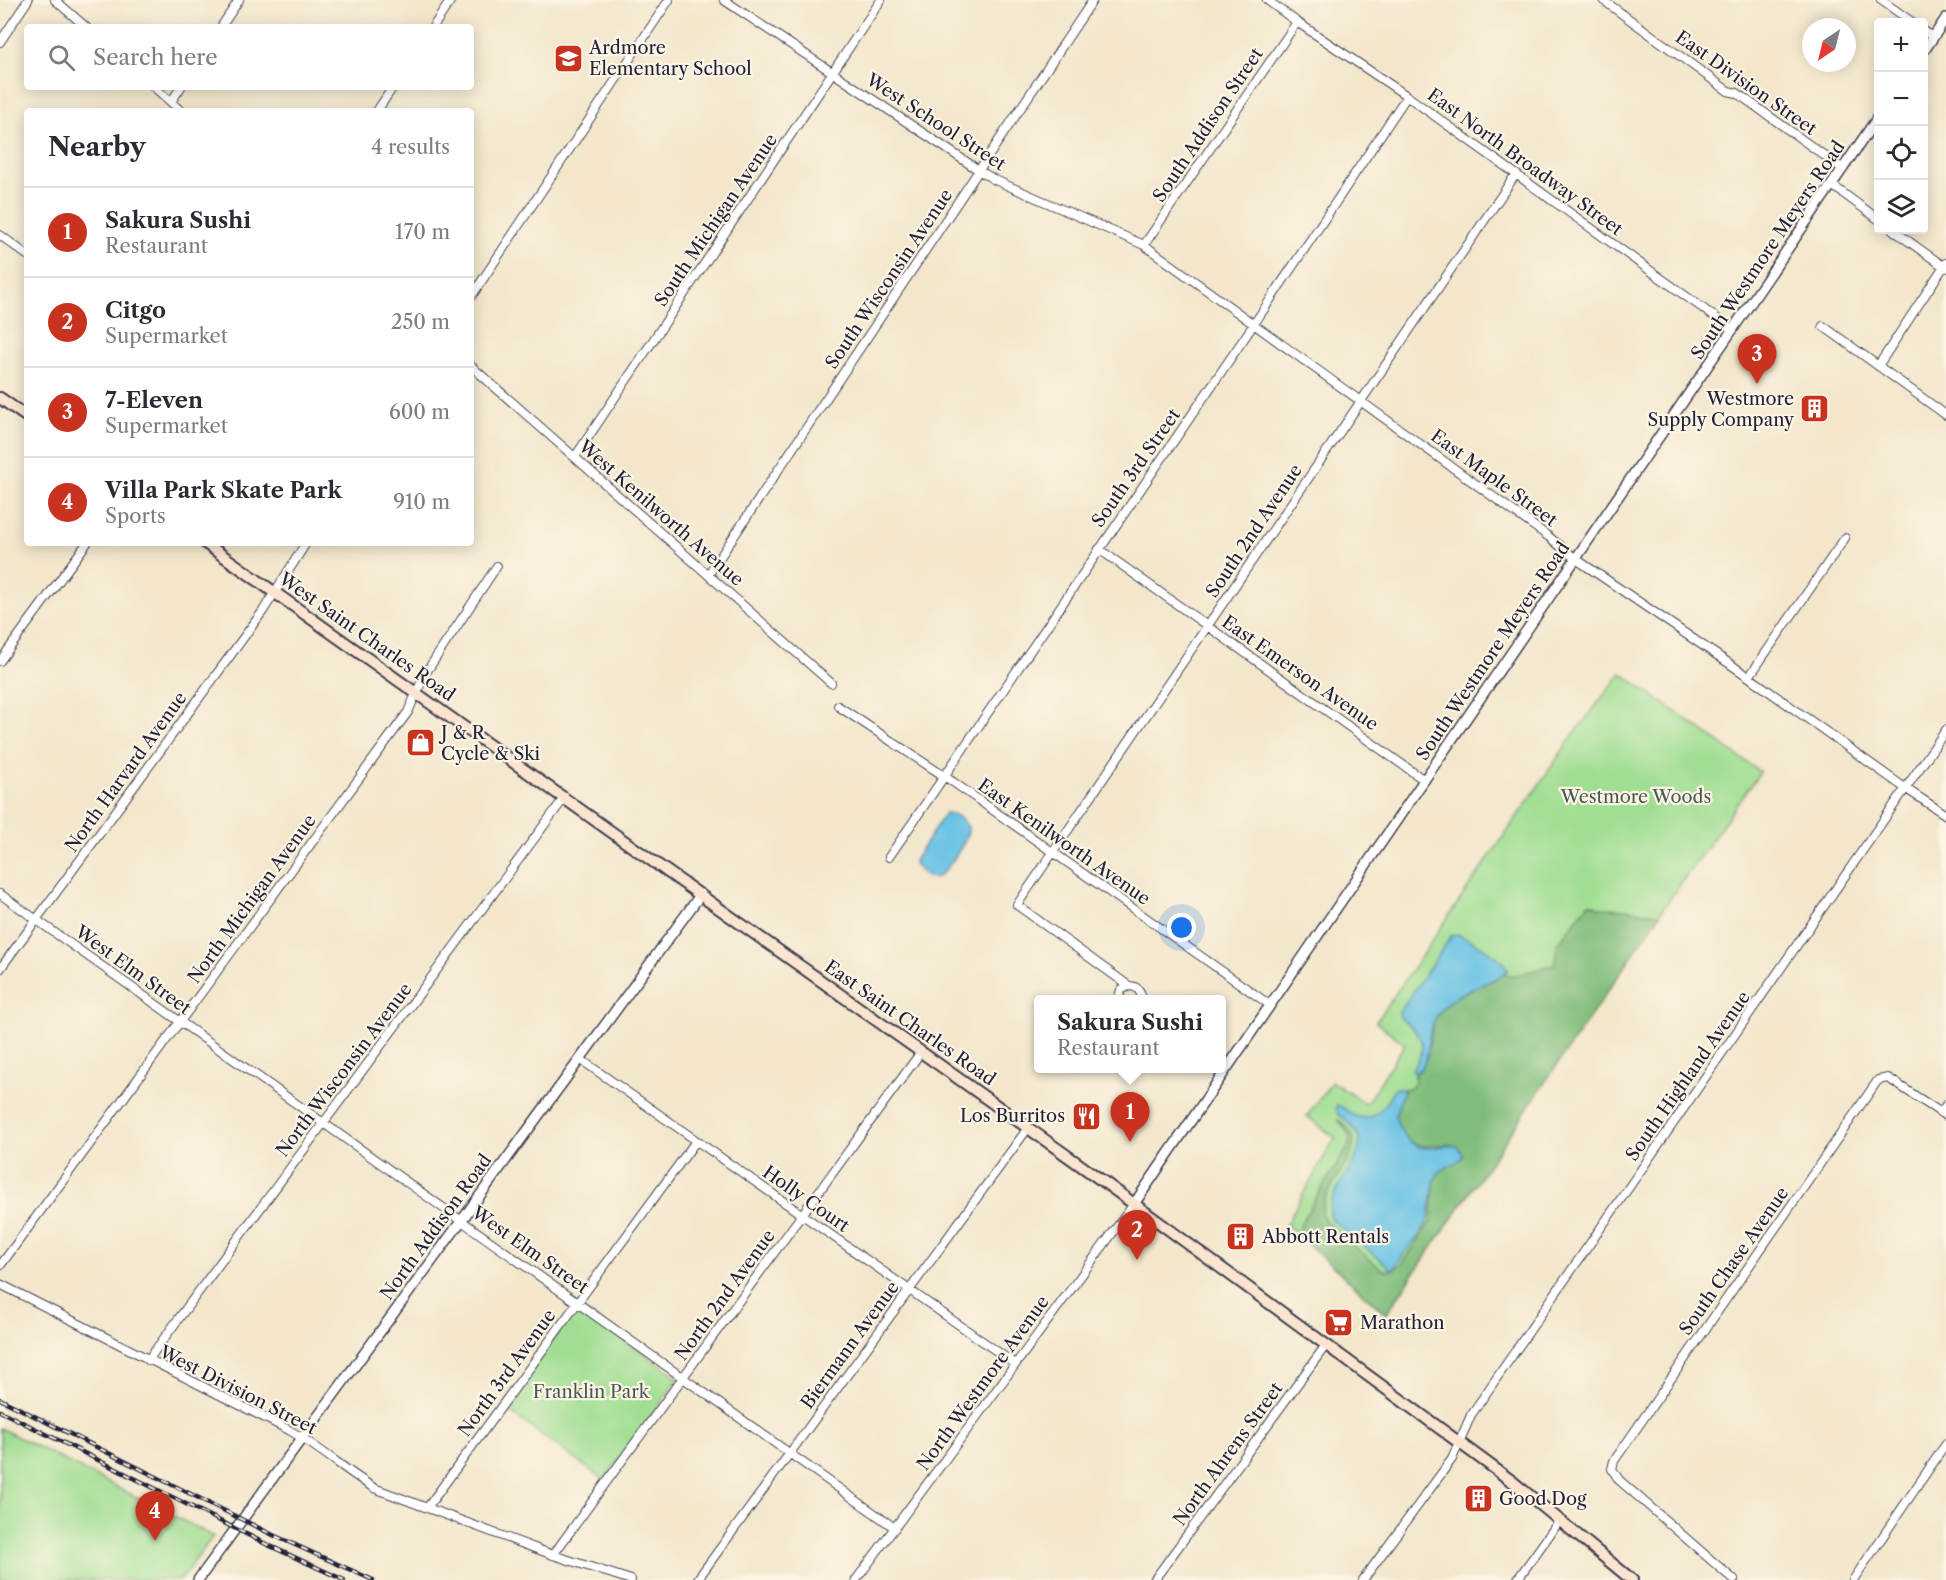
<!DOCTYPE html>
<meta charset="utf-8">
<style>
body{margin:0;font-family:"Libre Caslon Text",serif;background:#f2f2f3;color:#2b2b33}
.controls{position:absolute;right:18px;top:18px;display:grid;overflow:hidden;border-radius:6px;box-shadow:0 3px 15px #0003}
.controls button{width:54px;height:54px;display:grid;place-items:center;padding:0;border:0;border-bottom:2px solid #e1e1e2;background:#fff;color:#2b2b33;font:30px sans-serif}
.compass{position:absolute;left:1802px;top:18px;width:54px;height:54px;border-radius:50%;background:#fff;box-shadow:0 3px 15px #0003;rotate:215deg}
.you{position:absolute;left:1182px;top:928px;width:21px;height:21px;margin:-15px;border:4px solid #fff;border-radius:50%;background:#1a73e8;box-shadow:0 0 0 9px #1a73e833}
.badge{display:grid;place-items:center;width:39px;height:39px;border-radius:50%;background:#c8321e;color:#fff;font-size:20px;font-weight:700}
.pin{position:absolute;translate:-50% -50px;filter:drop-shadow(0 2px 3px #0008)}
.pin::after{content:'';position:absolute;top:32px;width:21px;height:18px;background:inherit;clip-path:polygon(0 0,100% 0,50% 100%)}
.popup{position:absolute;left:1034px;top:995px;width:192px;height:78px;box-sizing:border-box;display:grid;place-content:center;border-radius:6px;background:#fff;filter:drop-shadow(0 2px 4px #0005);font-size:20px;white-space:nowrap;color:#7c7c81}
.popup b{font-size:22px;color:#2b2b33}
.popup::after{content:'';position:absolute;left:50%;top:100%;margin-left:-12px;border:12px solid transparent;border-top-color:#fff}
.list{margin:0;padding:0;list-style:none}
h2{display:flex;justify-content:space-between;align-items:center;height:78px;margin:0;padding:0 24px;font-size:26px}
h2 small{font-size:20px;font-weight:400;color:#7c7c81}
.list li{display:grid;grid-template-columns:39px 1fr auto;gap:18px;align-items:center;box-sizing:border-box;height:90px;padding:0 24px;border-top:2px solid #e1e1e2}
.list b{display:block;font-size:22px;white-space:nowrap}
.list p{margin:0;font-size:20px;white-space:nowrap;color:#7c7c81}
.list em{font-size:20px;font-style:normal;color:#7c7c81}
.icon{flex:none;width:33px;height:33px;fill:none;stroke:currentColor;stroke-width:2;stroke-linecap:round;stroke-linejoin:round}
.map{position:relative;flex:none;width:1946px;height:1580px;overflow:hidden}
.search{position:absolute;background:#fff;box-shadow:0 3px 15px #0003;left:24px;top:24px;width:450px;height:66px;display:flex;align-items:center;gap:15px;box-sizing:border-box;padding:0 21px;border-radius:6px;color:#7c7c81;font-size:22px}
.panel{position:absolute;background:#fff;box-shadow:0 3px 15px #0003;left:24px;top:108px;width:450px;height:438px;border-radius:6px}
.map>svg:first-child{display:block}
.green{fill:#a0de92;stroke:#618066;stroke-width:1.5}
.forest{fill:#80bd7c;stroke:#51705c;stroke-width:1.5}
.water{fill:#67c2e5;stroke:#447290;stroke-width:1.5}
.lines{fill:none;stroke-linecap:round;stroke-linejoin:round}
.minor-casing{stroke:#413f51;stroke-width:10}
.tertiary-casing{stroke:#413f51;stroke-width:12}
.secondary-casing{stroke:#413f51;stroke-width:14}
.minor{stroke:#fff;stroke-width:8}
.tertiary{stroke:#fff;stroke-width:9}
.secondary{stroke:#fce5d0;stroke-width:10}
.rail-casing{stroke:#22223b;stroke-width:4.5}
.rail{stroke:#fcf5e5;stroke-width:2;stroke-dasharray:7;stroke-linecap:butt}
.labels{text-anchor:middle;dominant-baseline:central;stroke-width:4.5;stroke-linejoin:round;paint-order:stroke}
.poi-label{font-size:18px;fill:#22223b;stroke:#fcf5e5;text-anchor:start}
.street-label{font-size:18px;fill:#22223b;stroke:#fcf5e5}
.park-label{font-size:18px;fill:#485a55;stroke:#fcf5e5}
</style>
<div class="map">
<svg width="1946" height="1580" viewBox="0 0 1946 1580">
<rect width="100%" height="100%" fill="#fcf5e5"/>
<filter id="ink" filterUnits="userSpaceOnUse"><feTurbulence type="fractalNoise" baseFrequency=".0167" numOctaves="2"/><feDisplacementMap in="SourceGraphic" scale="12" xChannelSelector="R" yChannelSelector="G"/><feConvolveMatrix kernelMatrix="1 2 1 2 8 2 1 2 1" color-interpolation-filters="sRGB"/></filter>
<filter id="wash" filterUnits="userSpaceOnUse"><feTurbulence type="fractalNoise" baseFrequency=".008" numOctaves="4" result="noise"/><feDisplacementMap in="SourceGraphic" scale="24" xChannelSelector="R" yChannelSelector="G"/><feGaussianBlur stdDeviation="1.35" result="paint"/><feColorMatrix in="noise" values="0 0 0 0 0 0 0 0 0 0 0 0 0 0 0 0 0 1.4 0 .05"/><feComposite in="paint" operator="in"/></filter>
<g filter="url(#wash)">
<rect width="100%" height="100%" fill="#f3e6cb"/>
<!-- green -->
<path class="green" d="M 1621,673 L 1760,772 L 1582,1023 L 1516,1125 L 1386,1314 L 1286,1224 L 1335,1138 L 1307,1116 L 1332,1082 L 1366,1104 L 1405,1044 L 1376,1022 L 1574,734 Z
M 578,1306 L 679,1378 L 604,1480 L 503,1407 Z
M 0,1428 L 213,1536 L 181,1580 L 0,1580 Z"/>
<!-- forest -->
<path class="forest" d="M 1589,903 L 1601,908 L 1627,909 L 1660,915 L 1386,1314 L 1296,1233 L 1316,1197 L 1348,1148 L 1350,1138 L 1346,1130 L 1337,1119 C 1343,1124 1351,1129 1353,1136 C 1360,1162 1317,1190 1323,1216 C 1324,1219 1327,1222 1328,1224 L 1383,1270 L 1393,1270 L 1404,1262 L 1431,1221 L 1435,1177 L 1461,1150 C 1444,1132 1409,1169 1395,1116 L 1404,1089 L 1411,1088 L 1415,1082 L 1415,1073 L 1420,1070 L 1429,1047 L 1433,1022 L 1443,1008 L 1454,997 L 1504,975 L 1517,975 L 1555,964 L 1557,945 Z"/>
<!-- water -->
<path class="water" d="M 945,813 C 952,813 957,815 962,820 C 965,822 967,824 968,828 C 970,837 944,877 934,878 C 929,878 925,875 921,872 C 917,868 915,866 914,861 Z
M 1457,934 C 1474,942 1497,953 1508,969 L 1504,975 C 1478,987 1447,994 1434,1021 C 1425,1038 1434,1061 1415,1073 L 1412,1071 C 1414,1066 1417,1063 1419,1058 C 1429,1039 1412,1028 1400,1017 L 1399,1013 L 1452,935 Z
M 1398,1088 L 1404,1089 L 1395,1116 C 1399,1131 1410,1148 1428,1148 C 1438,1148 1446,1144 1457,1146 L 1463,1154 L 1461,1159 C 1454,1164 1443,1168 1437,1175 C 1432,1181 1432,1212 1426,1224 C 1418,1241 1402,1254 1393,1270 L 1333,1221 C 1317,1199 1365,1162 1359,1138 C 1356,1127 1345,1120 1337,1113 L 1336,1107 L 1337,1105 C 1345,1108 1351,1115 1358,1117 C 1377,1122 1387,1102 1394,1089 Z"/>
</g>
<g filter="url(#ink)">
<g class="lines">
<defs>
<path id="minor" d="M 55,0 L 86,27
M 724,0 L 980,171 L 995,180 L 1144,245 L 1549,537 L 1576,559 L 1749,677 L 1905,788 L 1946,815
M 1267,0 L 1297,22 L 1407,96 L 1733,330
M 1603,0 L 1728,91 L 1737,93 L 1843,169
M 1881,0 L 1912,22
M 221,27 L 239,0
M 433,27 L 451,0
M 1924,31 L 1933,37
M 0,42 L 28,0
M 154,87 L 181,111
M 171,102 L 181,87
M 377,111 L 393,87
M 1832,185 L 1878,219
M 1893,230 L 1946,268
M 0,235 L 27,255
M 1144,245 L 1297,22
M 471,297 L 669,0
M 1823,326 L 1946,415
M 471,366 L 831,683
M 1878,366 L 1946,263
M 575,457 L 881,0
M 1099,549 L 1424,780
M 708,575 L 1093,0
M 0,661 L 87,543
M 1749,677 L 1845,538
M 838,706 L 953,782 L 1270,1005
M 889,857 L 1254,324 L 1407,96
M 0,894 L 895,1528
M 0,969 L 263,611 L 306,543
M 1118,1000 L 1121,990 L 1129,986
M 1141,1000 C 1142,991 1137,986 1129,986 L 1017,905 L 1516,174
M 580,1059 L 1015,1364
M 1941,1113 L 1946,1105
M 0,1266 L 408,712 L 425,674 L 497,566
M 0,1284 L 289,1430 C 319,1447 345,1470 374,1488 L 553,1555 L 631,1580
M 148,1360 L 565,797
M 427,1508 L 696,1141
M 553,1555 L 921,1052
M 697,1580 L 1028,1128
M 856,1580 L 1134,1204
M 1154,1580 L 1326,1345
M 1363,1580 L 1452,1459 L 1471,1415 L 1946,730
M 1517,1580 L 1560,1520
M 1734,1580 L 1619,1480 L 1612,1469 L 1614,1461 L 1878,1080 L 1888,1078 L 1946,1116
M 1853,1580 L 1946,1444"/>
<path id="tertiary" d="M 1924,51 L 1946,18
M 1134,1204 L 1878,117
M 198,1580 L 701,894"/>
<path id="secondary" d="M 0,398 L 27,417
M 205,543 L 1104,1182 L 1513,1482 L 1632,1580"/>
</defs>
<!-- minor casing -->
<use href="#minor" class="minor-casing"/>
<!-- tertiary casing -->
<use href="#tertiary" class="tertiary-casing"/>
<!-- secondary casing -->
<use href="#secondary" class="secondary-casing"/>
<!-- minor -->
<use href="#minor" class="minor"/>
<!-- tertiary -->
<use href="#tertiary" class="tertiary"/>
<!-- secondary -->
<use href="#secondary" class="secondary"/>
<defs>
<path id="rail" d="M 0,1399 L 273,1535 L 373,1580
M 0,1411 L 268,1545 L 344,1580"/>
</defs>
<!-- rail casing -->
<use href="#rail" class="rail-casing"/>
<!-- rail -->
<use href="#rail" class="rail"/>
</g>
</g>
<!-- icons -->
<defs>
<symbol id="school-square" viewBox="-11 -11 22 22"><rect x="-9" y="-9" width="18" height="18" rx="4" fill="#c8321e" stroke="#fcf5e5"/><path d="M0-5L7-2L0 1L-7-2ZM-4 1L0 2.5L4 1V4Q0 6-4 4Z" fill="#fff"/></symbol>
<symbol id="building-square" viewBox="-11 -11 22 22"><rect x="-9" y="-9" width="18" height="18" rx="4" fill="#c8321e" stroke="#fcf5e5"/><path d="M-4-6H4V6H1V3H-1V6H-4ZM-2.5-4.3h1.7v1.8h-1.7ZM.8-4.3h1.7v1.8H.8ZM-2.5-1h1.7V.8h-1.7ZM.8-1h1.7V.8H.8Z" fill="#fff"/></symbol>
<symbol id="shop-square" viewBox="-11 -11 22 22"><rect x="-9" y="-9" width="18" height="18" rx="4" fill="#c8321e" stroke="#fcf5e5"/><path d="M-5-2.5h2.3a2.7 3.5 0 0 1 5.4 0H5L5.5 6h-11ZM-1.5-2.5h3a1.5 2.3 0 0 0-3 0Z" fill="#fff"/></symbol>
<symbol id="restaurant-square" viewBox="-11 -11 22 22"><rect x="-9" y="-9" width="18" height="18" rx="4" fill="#c8321e" stroke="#fcf5e5"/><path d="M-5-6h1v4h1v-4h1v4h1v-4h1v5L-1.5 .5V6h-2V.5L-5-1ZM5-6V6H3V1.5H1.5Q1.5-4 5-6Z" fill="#fff"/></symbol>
<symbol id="supermarket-square" viewBox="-11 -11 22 22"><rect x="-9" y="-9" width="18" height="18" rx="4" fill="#c8321e" stroke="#fcf5e5"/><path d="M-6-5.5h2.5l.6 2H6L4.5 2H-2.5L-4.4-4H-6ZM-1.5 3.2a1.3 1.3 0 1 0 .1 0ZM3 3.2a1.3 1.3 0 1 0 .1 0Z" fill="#fff"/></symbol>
</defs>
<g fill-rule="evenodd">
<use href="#school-square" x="552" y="42" width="33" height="33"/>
<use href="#building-square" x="1798" y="392" width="33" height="33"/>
<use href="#shop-square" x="404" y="726" width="33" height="33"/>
<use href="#restaurant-square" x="1070" y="1100" width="33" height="33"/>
<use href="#building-square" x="1224" y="1220" width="33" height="33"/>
<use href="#supermarket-square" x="1322" y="1306" width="33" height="33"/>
<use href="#building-square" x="1462" y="1482" width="33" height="33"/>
</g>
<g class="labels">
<!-- poi labels -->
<g class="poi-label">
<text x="589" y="48">Ardmore<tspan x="589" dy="21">Elementary School</tspan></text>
<text x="1794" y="399" text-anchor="end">Westmore<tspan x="1794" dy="21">Supply Company</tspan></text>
<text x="441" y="733">J &amp; R<tspan x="441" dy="21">Cycle &amp; Ski</tspan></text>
<text x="1065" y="1116" text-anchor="end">Los Burritos</text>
<text x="1262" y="1237">Abbott Rentals</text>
<text x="1360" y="1323">Marathon</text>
<text x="1499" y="1499">Good Dog</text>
</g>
<!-- street labels -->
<g class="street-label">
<text transform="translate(1746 83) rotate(35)">East Division Street</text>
<text transform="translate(936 122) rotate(33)">West School Street</text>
<text transform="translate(1208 125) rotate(-56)">South Addison Street</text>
<text transform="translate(1525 162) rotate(36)">East North Broadway Street</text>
<text transform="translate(716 220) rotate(-56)">South Michigan Avenue</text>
<text transform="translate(1768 250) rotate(-56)">South Westmore Meyers Road</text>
<text transform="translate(889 279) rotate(-56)">South Wisconsin Avenue</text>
<text transform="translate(1136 468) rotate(-55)">South 3rd Street</text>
<text transform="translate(1494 478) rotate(36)">East Maple Street</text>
<text transform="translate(661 513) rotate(41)">West Kenilworth Avenue</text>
<text transform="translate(1254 531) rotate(-56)">South 2nd Avenue</text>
<text transform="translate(367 637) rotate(35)">West Saint Charles Road</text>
<text transform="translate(1493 651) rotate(-56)">South Westmore Meyers Road</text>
<text transform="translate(1300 673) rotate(35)">East Emerson Avenue</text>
<text transform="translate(126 772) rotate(-54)">North Harvard Avenue</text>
<text transform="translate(1064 842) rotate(35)">East Kenilworth Avenue</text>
<text transform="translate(252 899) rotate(-54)">North Michigan Avenue</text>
<text transform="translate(133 970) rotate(36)">West Elm Street</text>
<text transform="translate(910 1023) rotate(35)">East Saint Charles Road</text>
<text transform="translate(344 1070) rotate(-53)">North Wisconsin Avenue</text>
<text transform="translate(1688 1076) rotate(-55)">South Highland Avenue</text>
<text transform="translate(806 1199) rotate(35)">Holly Court</text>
<text transform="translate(436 1227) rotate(-54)">North Addison Road</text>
<text transform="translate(530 1250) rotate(35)">West Elm Street</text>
<text transform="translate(1734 1261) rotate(-55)">South Chase Avenue</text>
<text transform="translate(725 1295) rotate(-54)">North 2nd Avenue</text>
<text transform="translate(850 1345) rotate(-54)">Biermann Avenue</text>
<text transform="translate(507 1373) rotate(-54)">North 3rd Avenue</text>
<text transform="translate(983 1383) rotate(-54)">North Westmore Avenue</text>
<text transform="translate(238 1390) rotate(27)">West Division Street</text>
<text transform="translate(1228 1454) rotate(-54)">North Ahrens Street</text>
</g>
<!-- park labels -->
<g class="park-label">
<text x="1636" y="797">Westmore Woods</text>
<text x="591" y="1392">Franklin Park</text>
</g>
</g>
</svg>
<div class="controls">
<button>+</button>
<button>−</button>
<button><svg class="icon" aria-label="locate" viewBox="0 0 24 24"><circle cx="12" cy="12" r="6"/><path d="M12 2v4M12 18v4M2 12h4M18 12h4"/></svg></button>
<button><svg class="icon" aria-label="layers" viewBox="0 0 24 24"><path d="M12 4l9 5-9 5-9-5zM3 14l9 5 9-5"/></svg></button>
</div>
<svg class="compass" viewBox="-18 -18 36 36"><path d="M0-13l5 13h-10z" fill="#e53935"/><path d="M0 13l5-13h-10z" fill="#7c7c81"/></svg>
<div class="you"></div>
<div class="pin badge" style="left:1130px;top:1142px">1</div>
<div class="popup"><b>Sakura Sushi</b>Restaurant</div>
<div class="pin badge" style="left:1137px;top:1260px">2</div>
<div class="pin badge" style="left:1757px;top:384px">3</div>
<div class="pin badge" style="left:155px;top:1541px">4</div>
<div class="search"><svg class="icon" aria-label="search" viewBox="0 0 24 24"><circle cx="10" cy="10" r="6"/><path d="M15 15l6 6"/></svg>Search here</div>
<section class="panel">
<h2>Nearby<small>4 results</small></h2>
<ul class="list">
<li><span class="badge">1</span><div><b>Sakura Sushi</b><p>Restaurant</p></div><em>170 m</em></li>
<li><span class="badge">2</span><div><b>Citgo</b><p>Supermarket</p></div><em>250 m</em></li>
<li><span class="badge">3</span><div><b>7-Eleven</b><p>Supermarket</p></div><em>600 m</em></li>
<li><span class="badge">4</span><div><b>Villa Park Skate Park</b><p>Sports</p></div><em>910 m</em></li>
</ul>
</section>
</div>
